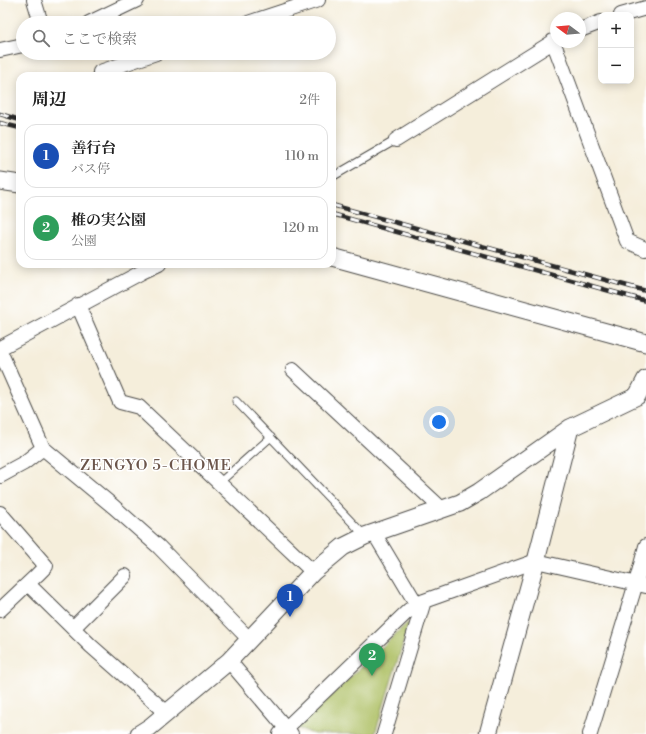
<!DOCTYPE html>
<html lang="ja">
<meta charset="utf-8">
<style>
body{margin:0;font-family:"Libre Bodoni","Noto Serif JP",serif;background:#f2f2f2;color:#222}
.controls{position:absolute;right:12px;top:12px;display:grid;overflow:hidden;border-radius:8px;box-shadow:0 2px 10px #0003}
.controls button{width:36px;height:36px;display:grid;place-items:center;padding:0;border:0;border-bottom:1px solid #e0e0e0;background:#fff;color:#222;font:20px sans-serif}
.compass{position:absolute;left:550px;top:12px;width:36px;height:36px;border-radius:50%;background:#fff;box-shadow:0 2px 10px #0003;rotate:286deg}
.you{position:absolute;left:439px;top:422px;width:14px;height:14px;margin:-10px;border:3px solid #fff;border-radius:50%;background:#1a73e8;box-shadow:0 0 0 6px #1a73e833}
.badge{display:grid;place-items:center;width:26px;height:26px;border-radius:50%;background:#0f766e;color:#fff;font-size:13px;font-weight:700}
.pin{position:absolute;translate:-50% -33px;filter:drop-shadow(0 1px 2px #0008)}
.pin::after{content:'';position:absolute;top:21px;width:14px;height:12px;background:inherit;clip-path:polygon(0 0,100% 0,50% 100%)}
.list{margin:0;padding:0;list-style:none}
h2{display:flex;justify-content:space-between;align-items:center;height:52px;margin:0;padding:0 16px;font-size:17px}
h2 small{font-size:13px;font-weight:400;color:#767676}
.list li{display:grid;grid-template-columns:26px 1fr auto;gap:12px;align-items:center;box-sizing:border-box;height:64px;margin:0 8px 8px;padding:0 8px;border:1px solid #e0e0e0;border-radius:12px}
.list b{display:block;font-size:15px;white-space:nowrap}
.list p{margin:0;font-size:13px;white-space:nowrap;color:#767676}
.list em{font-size:13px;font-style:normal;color:#767676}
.icon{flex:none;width:22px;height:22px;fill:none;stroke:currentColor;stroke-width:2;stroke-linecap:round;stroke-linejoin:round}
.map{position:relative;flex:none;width:646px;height:734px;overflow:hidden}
.search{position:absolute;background:#fff;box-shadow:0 2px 10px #0003;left:16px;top:16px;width:320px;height:44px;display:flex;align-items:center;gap:10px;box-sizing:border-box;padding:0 14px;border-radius:22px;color:#767676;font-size:15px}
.panel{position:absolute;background:#fff;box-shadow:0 2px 10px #0003;left:16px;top:72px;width:320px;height:196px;border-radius:12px}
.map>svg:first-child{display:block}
.green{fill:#adbf63;stroke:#6c7547}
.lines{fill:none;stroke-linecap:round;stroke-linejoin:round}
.service-casing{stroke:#494845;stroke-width:9}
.minor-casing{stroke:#494845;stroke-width:16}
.tertiary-casing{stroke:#494845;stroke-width:19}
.service{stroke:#fff;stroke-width:7}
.minor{stroke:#fff;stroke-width:14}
.tertiary{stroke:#fff;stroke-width:17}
.rail-casing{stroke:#2b2b2b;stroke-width:4.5}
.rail{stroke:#fff;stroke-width:3;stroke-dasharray:9;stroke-linecap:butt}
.labels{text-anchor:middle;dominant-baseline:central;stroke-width:3;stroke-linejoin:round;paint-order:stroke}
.neighbourhood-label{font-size:15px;letter-spacing:1px;fill:#6b554a;stroke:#fff}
</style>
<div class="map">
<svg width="646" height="734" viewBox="0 0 646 734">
<rect width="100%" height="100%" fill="#fff"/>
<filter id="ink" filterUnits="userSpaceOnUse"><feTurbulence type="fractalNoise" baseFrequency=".025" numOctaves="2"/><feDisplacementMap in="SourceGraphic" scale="8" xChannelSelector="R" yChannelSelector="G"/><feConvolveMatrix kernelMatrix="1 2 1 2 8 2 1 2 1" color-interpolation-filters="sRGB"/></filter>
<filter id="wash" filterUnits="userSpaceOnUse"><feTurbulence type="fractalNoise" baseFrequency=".012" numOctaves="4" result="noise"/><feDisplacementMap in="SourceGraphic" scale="16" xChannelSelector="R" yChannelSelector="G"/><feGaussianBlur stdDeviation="0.9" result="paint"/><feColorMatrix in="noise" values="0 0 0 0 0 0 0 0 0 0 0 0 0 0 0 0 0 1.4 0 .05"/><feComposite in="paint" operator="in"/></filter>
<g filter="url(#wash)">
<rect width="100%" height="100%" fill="#f5eedb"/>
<!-- green -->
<path class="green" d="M 407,623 L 409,624 L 375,734 L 314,734 L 297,728 Z"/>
</g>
<g filter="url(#ink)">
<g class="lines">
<defs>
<path id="service" d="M 332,177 L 396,140
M 236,401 L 365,536
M 219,483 L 271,437"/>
<path id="minor" d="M 34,0 L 41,23
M 621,15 L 646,8
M 89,23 L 137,0
M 248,23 L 318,0
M 580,30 L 601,22
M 553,41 L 627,241 L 645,249
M 0,50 L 23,45
M 100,72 L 156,53
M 396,140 L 556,40
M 78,305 L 120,402 L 139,407 L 313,572
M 0,348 L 142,272 L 159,264
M 0,351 L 43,448 L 114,507 L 159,547 L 250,640
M 293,370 L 442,509
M 0,476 L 24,463 L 43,448
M 0,513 L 46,566 L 37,575 L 0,610
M 374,533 L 417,605
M 28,584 L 91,646 L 167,713
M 73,628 L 125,576
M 229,661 L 291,734
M 280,734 L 409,610 L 424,601 L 536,561 L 646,586
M 384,734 L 424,601
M 590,734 L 636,583 L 646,546"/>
<path id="tertiary" d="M 0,181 L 20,184
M 332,257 L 646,343
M 139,734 L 150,727 L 229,661 L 313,572 L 343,547 L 365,536 L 460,503 L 479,492 L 570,428 L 637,396 L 646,379
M 488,734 L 536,561 L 570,428"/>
</defs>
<!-- service casing -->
<use href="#service" class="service-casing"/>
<!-- minor casing -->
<use href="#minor" class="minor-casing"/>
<!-- tertiary casing -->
<use href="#tertiary" class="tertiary-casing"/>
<!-- service -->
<use href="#service" class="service"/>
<!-- minor -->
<use href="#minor" class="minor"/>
<!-- tertiary -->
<use href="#tertiary" class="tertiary"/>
<defs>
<path id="rail" d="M 0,114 L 20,120
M 0,123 L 20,128
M 332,205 L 646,291
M 332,214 L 646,301"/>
</defs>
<!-- rail casing -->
<use href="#rail" class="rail-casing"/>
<!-- rail -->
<use href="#rail" class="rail"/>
</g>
</g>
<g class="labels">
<!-- neighbourhood labels -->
<g class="neighbourhood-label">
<text x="156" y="465">ZENGYO 5-CHOME</text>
</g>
</g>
</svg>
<div class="controls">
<button>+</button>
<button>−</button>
</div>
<svg class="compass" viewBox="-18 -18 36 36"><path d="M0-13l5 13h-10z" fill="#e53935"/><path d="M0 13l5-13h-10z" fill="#767676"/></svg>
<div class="you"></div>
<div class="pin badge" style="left:290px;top:617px;background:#1a4fb4">1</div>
<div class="pin badge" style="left:372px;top:676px;background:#2e9e5b">2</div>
<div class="search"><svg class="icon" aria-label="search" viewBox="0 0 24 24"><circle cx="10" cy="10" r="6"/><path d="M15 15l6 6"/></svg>ここで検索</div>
<section class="panel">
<h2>周辺<small>2件</small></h2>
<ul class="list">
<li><span class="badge" style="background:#1a4fb4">1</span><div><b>善行台</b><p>バス停</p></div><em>110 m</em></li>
<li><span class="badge" style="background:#2e9e5b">2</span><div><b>椎の実公園</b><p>公園</p></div><em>120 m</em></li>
</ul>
</section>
</div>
